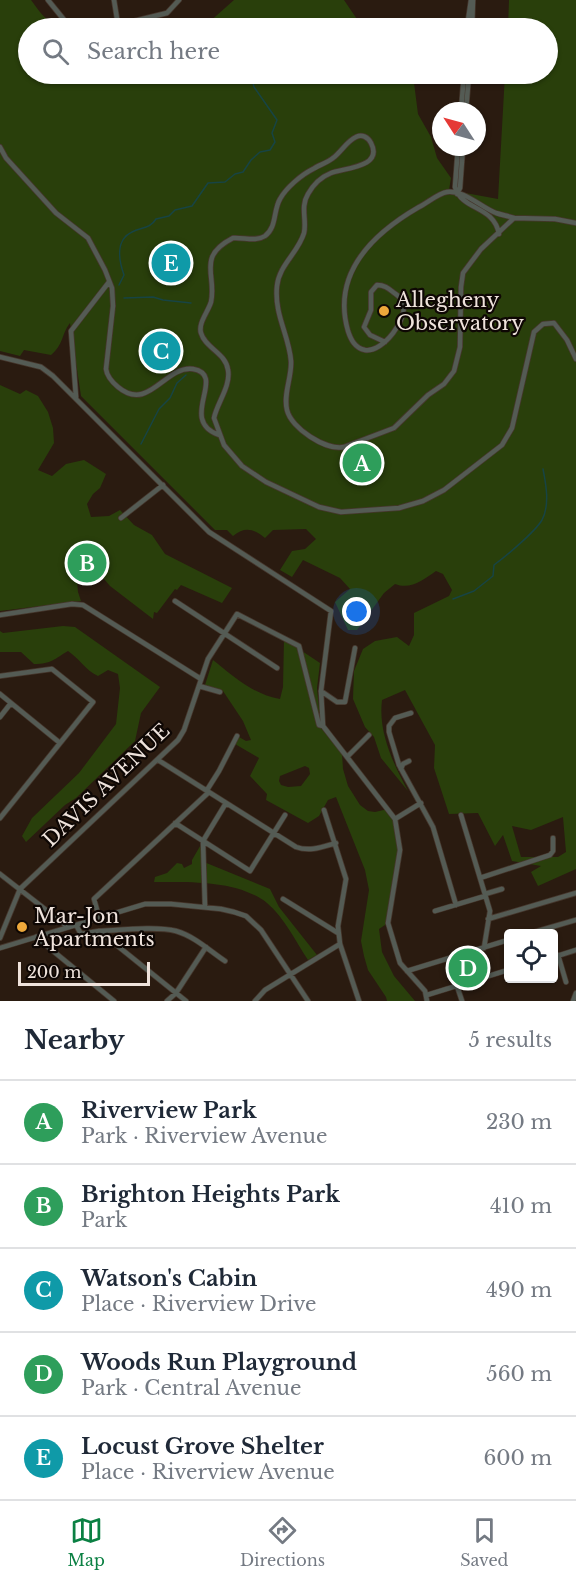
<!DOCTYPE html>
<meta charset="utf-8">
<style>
body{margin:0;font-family:"Libre Baskerville",serif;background:#f2f2f3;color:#1f2937}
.controls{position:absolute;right:18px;bottom:18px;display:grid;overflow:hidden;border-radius:6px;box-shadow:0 2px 4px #0004}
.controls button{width:54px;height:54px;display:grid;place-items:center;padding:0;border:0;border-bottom:2px solid #e0e1e3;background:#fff;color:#1f2937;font:30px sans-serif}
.compass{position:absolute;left:432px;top:102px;width:54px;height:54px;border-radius:50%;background:#fff;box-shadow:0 2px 4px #0004;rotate:306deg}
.scale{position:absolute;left:18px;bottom:15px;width:132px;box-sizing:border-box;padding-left:6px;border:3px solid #efe3dc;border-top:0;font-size:16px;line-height:21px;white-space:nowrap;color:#efe3dc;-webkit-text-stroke:4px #0e0704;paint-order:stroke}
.you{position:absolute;left:357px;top:612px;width:21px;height:21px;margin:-15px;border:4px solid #fff;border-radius:50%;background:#1a73e8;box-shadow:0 0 0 9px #1a73e833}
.badge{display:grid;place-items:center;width:39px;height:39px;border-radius:50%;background:#0b8043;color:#fff;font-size:20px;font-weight:700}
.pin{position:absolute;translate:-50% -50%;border:3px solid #fff;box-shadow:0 2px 6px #0006}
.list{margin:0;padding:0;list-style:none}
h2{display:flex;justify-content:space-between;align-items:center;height:78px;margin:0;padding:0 24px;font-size:26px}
h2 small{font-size:20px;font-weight:400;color:#747a83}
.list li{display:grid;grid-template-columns:39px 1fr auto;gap:18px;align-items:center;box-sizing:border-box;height:84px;padding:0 24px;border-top:2px solid #e0e1e3}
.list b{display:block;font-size:22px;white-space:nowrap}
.list p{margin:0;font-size:20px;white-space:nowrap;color:#747a83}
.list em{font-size:20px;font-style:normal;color:#747a83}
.icon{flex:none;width:33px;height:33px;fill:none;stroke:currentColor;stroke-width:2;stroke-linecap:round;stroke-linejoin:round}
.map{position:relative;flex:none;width:576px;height:1001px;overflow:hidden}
.search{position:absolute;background:#fff;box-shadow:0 2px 4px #0004;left:18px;right:18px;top:18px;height:66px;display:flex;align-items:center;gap:15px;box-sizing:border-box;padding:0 21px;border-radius:33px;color:#747a83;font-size:22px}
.sheet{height:498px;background:#fff}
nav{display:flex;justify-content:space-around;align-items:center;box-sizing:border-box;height:84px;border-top:2px solid #e0e1e3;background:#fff;font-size:16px;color:#747a83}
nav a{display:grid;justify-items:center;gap:3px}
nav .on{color:#0b8043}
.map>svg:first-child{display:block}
.green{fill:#293f0b;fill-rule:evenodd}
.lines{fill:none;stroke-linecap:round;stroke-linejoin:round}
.stream{stroke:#174444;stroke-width:1.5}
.minor-casing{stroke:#46372d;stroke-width:6}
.minor{stroke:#545b54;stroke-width:4.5}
.poi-dot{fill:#eda83b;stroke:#0e0704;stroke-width:2}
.labels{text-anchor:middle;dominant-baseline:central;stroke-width:4.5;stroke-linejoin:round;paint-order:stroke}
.poi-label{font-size:20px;fill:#efe3dc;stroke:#0e0704;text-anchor:start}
.street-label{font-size:20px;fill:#efe3dc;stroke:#0e0704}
</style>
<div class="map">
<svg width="576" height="1001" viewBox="0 0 576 1001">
<rect width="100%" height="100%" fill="#2a1b10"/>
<!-- green -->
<path class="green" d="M 0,0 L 31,0 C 53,31 57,27 93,27 L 92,28 L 28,28 L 28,74 L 409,74 L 413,75 L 418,114 L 431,137 L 437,158 L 451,178 L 449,190 L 498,199 L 505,74 L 548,74 L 548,28 L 508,28 L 509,0 L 576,0 L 576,869 L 538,886 L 531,872 L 541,866 L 512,861 L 503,835 L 495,846 L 478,813 L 449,814 L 434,768 L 435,745 L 405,690 L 382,700 C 378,732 393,763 408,791 L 381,758 L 374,737 L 365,727 L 353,699 L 354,671 L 363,649 L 375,641 L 397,637 L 409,646 L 414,635 L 414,613 L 449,596 L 452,590 L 443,574 L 436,571 C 423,580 411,590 395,584 L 384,593 L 357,630 L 348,630 L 335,602 L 350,589 L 340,578 L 303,560 L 292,577 L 280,570 L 292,551 L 305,549 L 316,539 L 306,529 L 273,530 L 265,538 C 254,529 245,526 233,536 L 227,530 L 215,530 L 81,396 L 70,323 C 61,335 64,344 51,355 L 24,350 L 20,356 L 0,351 ZM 563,817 L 566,852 L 558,857 L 521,857 L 512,826 L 531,830 Z
M 234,0 L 344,0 L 363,28 L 195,28 L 207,24 Z
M 0,385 L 20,394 L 26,390 L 38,396 L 48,412 L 53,428 L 54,443 L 38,470 L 52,476 L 66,464 L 84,460 L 106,474 L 100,488 L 93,494 L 87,504 L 91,517 L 109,516 L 120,510 L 134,525 L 152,535 L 165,554 L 232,588 L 222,603 L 181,585 L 177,590 L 175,589 L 157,613 L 154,612 L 153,619 L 110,586 L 104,579 L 85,576 L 77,581 L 78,592 L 81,601 L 0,611 Z
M 63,626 L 75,627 L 160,687 L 141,713 L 135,741 L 76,798 L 65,805 L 26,842 L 22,836 L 32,818 L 79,773 L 116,724 L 120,688 L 118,674 L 108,670 L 98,676 C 85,670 80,659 68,651 C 54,659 52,664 34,664 L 21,652 L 0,652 L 0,631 L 3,633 Z
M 284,639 L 320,663 L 317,688 L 321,728 L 342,754 L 343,769 L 348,786 L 360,805 L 368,811 L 375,812 L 388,809 C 410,837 393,890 388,923 L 379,929 L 382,952 L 394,976 L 415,1001 L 387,1001 L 386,997 L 368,970 L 364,956 L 361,941 L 369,890 L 365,870 L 336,797 L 328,800 L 319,816 L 308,823 L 266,800 L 267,794 L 250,776 L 259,758 L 235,744 L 239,737 L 246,741 L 251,740 L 243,721 L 223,691 L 205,685 L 213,660 C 233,676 254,695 280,699 L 283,687 ZM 305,766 L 309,768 L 310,774 L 301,786 L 288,787 L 281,785 L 279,781 L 280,776 Z
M 203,841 L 204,862 L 270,889 L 279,907 L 317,955 L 308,960 C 296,942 284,917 267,903 C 238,880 190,882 154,882 L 155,877 L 167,873 L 177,863 L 182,864 L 184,868 L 192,864 L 192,860 Z
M 481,952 L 477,977 L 461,982 L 456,959 Z"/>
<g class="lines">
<!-- stream -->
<path class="stream" d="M 243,20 L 245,28
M 119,285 L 124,275 C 119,261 115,240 132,232 C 141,227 150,229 156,219 L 169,216 L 175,210 L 192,206 L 208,183 L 225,182 L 235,174 L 243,172 L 251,160 L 260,152 L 270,150 L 275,142 L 272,133 L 277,120 L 254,87 L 251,74
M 124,298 L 153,297 L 163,300 L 191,303
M 141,444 L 159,409 L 170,398 L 177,383 L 186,375
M 453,599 L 474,591 L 493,576 L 494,565 C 506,556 535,532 542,520 C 550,505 546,484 543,469"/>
<defs>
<path id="minor" d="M 48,0 L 65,21 L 118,25 L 167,13 L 179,0
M 114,0 L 118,25
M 467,28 L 471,0
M 472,28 L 473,0
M 461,111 L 464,74
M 466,111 L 469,74
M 0,147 L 6,158 L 56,213 L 88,238 L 105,270 L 112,288 L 113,306 L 106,369 C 107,377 112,382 118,387 C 149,413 165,365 193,369 C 228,375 177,420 219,435
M 458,147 L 455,187 C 462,211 494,205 499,234
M 457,194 L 460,188 L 463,147
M 576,223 L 555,219 L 514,218 L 481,249 L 463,273 L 461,287 L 460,347 L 454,371 L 444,384 L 428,395 L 394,428 L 344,447 C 326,451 291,428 287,410 C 283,394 292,377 291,361 C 289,335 274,315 277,286 C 279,265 298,253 304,233 C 307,220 300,207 308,194 C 313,185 321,177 331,173 C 342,168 384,168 371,143 C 368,137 362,134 356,137 C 347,141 341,152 333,158 C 327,163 319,165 313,169 C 301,175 286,188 280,199 C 273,211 277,227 265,236 C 256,242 243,237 233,238 C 196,257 217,275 211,302 C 208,312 198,323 201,333 C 205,348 226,353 228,370 C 231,386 217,403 214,418 L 224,445 L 242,466 L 266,482 L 319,507 L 341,512 L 399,508 L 423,501 L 444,490 L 502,445 L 512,428 L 534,332 L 543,324 L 554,323 L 567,340 L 576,359
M 385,342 L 370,335 L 364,327 L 371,310 L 371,292 L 377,285 C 384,285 388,288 393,292 C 397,295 401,297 403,302 C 409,318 383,353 365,350 C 355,348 351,340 348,331 C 331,272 374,233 419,207 C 427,203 439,193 447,192 C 465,190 480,207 496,213 C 502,215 508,216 514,218
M 0,357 L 41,367 L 53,376 L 209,532 L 331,611 L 321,691 L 323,726 L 395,819 L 400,850 L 388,923 L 400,963 L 425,991 L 427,1001
M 76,397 L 71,331 L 109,282
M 121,518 L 163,485
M 175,601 L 277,668
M 0,615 L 72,604 L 83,605 L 201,679
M 0,676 L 52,669 L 93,702 L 0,818
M 199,686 L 220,692
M 321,691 L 337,702 L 345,702 L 355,648
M 0,694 L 60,743
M 411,713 L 395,718 L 389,726 L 389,732 L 399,765 L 433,827 L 456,905
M 0,717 L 11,703
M 348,756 L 369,735
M 158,760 L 296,847 C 310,852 322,847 336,843
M 401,769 L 403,764 L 409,761
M 207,790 L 219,771 L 237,736
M 461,815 L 490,911 L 484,948
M 395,819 L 421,803
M 175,823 L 250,871 L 285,815
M 0,874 L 68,927
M 480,878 L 550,855 L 553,851 L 553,838
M 485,894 L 502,889
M 283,899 L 338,933
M 205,907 L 203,841 L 226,803
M 435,911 L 485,896
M 99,917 L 94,899 L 209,792
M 488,919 L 576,893
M 76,925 L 81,934 L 99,931 L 186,1001
M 99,931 C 120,930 157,926 176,931 C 194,936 210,951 225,961
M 531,933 L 576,920
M 36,937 L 114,1001
M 0,938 L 20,889 L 178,740 L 184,730 L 208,659 L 237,614 L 299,646 L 319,725 L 323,726
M 340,944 L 359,1001
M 0,948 L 145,904 L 171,904 L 221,909 L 234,912 L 246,916 L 261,930 L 308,1001
M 558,955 L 566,982
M 554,957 L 576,950
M 407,971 L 508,940
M 457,986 L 462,1001
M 427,995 L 508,970
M 167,1001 L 176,993 L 206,947
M 255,1001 L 265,990 L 340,944 L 338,926 L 346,879 L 324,810
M 573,1001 L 576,993"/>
</defs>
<!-- minor casing -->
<use href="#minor" class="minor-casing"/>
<!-- minor -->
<use href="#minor" class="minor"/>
</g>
<!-- markers -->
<g class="poi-dot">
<circle cx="384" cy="311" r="6"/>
<circle cx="22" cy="927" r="6"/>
</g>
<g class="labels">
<!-- poi labels -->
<g class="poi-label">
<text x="396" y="300">Allegheny<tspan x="396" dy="23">Observatory</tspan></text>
<text x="34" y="916">Mar-Jon<tspan x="34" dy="23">Apartments</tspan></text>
</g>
<!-- street labels -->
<g class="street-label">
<text transform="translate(106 785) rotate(-44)">DAVIS AVENUE</text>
</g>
</g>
</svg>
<div class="controls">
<button><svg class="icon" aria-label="locate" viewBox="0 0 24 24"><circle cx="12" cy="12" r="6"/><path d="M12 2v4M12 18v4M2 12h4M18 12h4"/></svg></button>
</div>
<svg class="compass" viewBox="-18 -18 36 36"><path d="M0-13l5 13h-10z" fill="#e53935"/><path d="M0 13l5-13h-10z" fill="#747a83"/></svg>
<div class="scale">200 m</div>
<div class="you"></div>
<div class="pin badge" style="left:362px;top:463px;background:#2e9e5b">A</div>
<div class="pin badge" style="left:87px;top:563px;background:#2e9e5b">B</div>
<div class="pin badge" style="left:161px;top:351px;background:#0f9aa8">C</div>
<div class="pin badge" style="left:468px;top:968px;background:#2e9e5b">D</div>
<div class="pin badge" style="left:171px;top:263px;background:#0f9aa8">E</div>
<div class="search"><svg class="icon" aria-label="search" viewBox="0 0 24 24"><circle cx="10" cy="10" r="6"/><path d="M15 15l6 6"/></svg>Search here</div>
</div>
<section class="sheet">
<h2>Nearby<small>5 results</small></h2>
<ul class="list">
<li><span class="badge" style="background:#2e9e5b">A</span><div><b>Riverview Park</b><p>Park · Riverview Avenue</p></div><em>230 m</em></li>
<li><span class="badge" style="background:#2e9e5b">B</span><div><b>Brighton Heights Park</b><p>Park</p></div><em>410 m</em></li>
<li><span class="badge" style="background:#0f9aa8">C</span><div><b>Watson's Cabin</b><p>Place · Riverview Drive</p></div><em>490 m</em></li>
<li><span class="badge" style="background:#2e9e5b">D</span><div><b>Woods Run Playground</b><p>Park · Central Avenue</p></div><em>560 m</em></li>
<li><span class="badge" style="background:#0f9aa8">E</span><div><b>Locust Grove Shelter</b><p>Place · Riverview Avenue</p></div><em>600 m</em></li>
</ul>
</section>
<nav>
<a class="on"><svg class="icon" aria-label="map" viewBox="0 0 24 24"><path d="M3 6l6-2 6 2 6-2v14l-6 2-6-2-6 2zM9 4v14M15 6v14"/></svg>Map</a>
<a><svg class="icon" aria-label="directions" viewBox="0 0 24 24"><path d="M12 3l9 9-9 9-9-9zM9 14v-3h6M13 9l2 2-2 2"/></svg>Directions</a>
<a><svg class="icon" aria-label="saved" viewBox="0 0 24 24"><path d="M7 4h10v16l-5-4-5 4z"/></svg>Saved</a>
</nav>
